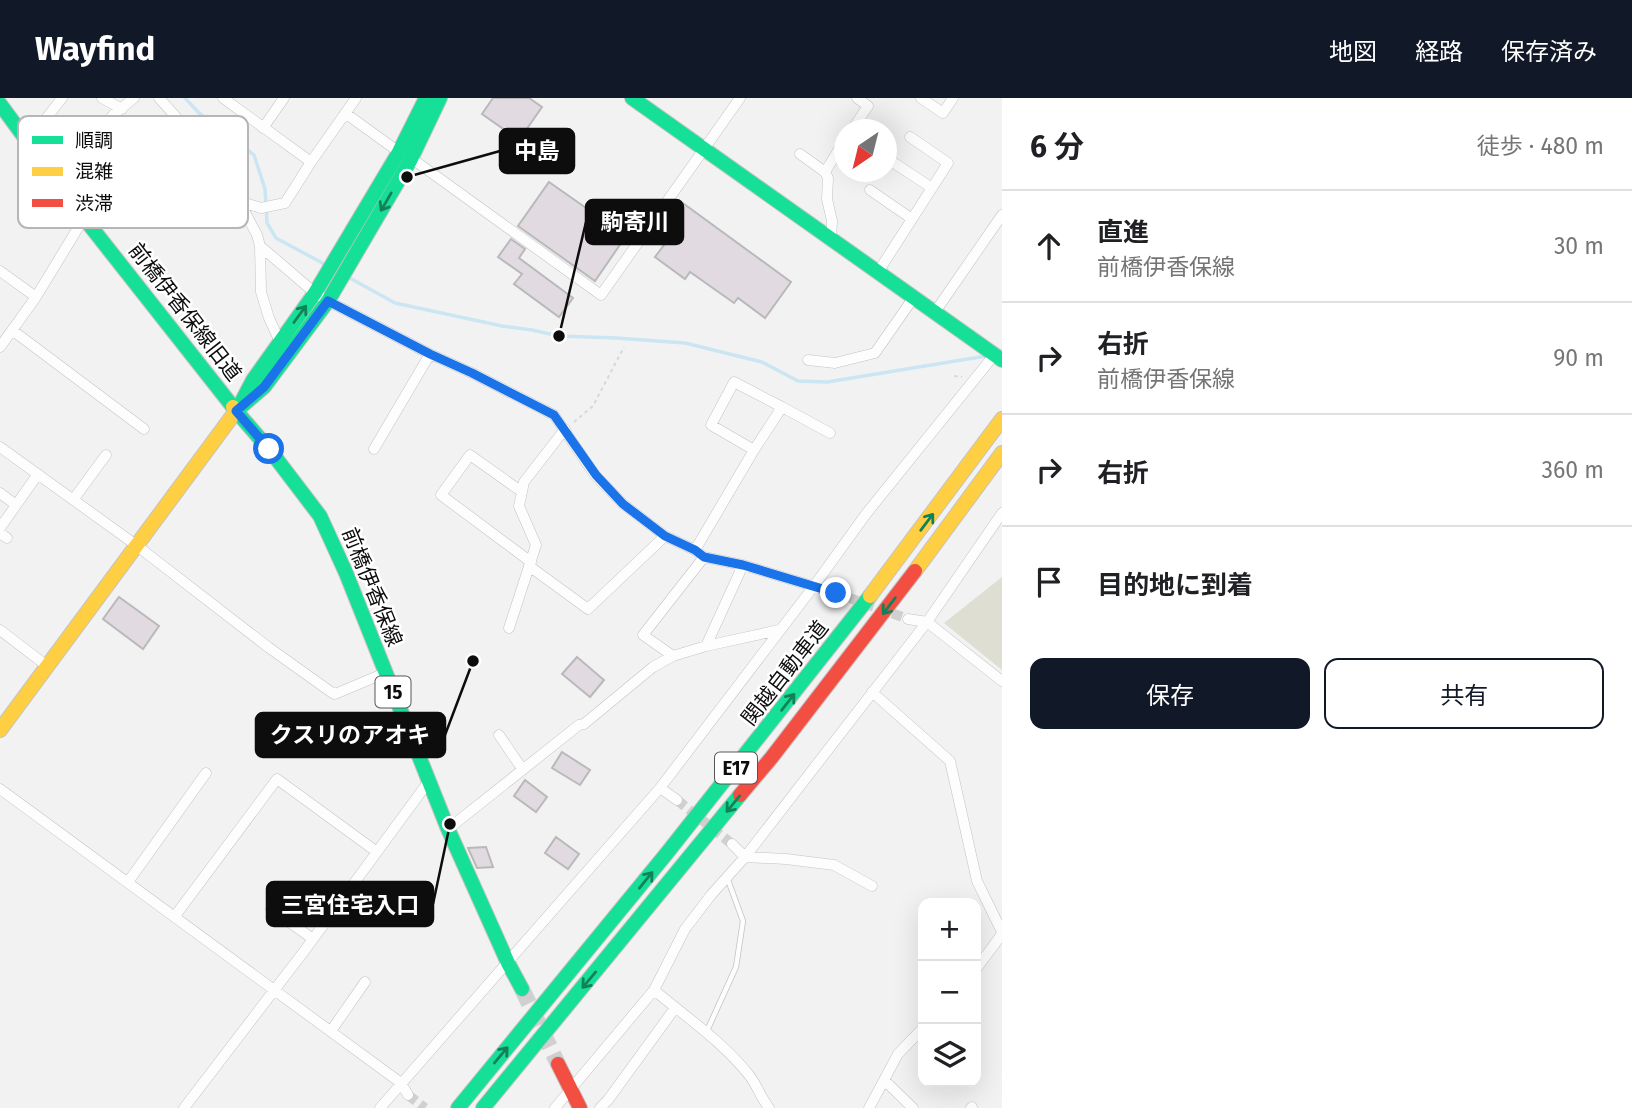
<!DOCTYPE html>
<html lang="ja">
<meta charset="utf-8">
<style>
body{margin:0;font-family:"Fira Sans","Noto Sans JP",sans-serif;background:#f2f2f2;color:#202124}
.controls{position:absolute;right:21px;bottom:21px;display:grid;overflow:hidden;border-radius:14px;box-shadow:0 7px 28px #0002}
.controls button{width:63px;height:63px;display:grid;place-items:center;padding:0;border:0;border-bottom:2px solid #e0e0e0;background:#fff;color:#202124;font:35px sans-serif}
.compass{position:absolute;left:834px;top:21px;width:63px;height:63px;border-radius:50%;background:#fff;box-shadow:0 7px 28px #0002;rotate:215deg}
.stop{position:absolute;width:21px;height:21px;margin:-16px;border:5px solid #1a73e8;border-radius:50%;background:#fff}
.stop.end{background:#1a73e8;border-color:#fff;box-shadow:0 2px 7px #0008}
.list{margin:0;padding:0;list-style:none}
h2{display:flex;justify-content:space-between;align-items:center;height:91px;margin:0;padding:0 28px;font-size:30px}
h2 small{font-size:23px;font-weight:400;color:#757577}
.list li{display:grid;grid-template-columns:46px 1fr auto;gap:21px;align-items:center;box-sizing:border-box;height:112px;padding:0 28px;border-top:2px solid #e0e0e0}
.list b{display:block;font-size:26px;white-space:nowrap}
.list p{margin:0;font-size:23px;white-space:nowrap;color:#757577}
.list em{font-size:23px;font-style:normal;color:#757577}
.actions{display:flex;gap:14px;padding:21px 28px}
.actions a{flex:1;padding:16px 0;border:2px solid #111827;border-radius:14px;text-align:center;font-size:24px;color:#111827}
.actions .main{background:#111827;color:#fff}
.icon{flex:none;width:38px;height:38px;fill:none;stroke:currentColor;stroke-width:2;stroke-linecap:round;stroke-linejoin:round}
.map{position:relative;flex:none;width:1002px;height:1010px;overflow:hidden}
header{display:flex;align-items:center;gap:42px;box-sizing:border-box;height:98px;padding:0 35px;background:#111827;color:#fff}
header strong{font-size:33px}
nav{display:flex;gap:38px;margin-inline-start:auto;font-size:24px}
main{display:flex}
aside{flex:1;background:#fff}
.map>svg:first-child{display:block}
.green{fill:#dedfd2}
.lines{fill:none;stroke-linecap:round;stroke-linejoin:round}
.stream{stroke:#cbe6f2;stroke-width:3.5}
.building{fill:#e1dbe1;stroke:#b9b9ba;stroke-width:2}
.street-tunnel{stroke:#d0d0d1;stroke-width:10;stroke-dasharray:10 5;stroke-linecap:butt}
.primary-tunnel{stroke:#d0d0d1;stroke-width:16;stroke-dasharray:16 8;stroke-linecap:butt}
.lane-casing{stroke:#c3c3c4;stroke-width:6}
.street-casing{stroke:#c3c3c4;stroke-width:11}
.fast-casing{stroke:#c3c3c4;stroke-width:16}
.slow-casing{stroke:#c3c3c4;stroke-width:16}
.jam-casing{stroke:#c3c3c4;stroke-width:16}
.path{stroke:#d8d8da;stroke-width:2;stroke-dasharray:3.5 3.5;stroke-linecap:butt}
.lane{stroke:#fdfdfd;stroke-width:4.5}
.street{stroke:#fdfdfd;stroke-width:10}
.fast{stroke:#16e098;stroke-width:14}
.slow{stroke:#ffcf43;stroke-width:14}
.jam{stroke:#f24e42;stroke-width:14}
.oneway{stroke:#12815a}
.route{stroke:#1a73e8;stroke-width:9}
.labels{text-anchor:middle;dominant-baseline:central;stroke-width:5;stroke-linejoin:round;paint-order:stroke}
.shield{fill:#fff;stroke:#565656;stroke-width:2}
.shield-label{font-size:19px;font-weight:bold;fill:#0d0d0e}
.street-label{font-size:21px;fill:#0d0d0e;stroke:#fff}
.key{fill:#fff;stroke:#b6b6b7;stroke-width:2}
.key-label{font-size:19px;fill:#0d0d0e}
.leader{fill:none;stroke:#0d0d0e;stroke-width:2.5}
.callout-dot{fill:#0d0d0e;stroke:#fff;stroke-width:2.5}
.callout{fill:#0d0d0e;stroke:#0d0d0e;stroke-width:2.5}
.callout-label{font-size:23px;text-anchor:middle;font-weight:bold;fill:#fff}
</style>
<header>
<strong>Wayfind</strong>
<nav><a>地図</a><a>経路</a><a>保存済み</a></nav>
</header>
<main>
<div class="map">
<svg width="1002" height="1010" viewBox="0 0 1002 1010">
<rect width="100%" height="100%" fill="#f2f2f3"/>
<!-- green -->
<path class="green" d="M 1002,479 L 1002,572 L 944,525 Z"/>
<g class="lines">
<!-- stream -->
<path class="stream" d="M 185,0 L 199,15 L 254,57 L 265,91 L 267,125 L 276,140 L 326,167
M 348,179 L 395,205 L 502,228 L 532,232 L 559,238 L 616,240 L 685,245 L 762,264 L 798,283 L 827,284 L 986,258"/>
</g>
<!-- building -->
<path class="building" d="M 493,0 L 529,0 L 542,9 L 519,42 L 482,16 Z
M 549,84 L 626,138 L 595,183 L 518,128 Z
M 680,103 L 791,184 L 765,220 L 738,200 L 734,205 L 690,174 L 685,181 L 655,159 L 664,147 L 654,139 Z
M 511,141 L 525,151 L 519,160 L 573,200 L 559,219 L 514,186 L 522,176 L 498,159 Z
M 119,499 L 159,528 L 143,551 L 103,521 Z
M 577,559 L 604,582 L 590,599 L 562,576 Z
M 562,654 L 590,672 L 580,687 L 552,670 Z
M 525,682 L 547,699 L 536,714 L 514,698 Z
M 556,739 L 579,756 L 568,771 L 545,755 Z
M 486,749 L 493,769 L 477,770 L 468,750 Z"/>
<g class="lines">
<!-- street-tunnel -->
<path class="street-tunnel" d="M 836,495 L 908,521
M 677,702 L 732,746
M 408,997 L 425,1010"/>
<!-- primary-tunnel -->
<path class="primary-tunnel" d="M 522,891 L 558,966"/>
<defs>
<path id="lane" d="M 706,935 L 736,869 L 743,823 L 728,782"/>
<path id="street" d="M 102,0 L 122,11
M 159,0 L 212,59 L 239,103 L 257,137 L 260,148 L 261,194 L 269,220 L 280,244
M 223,0 L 311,64 L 356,0
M 921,0 L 943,15 L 953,0
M 345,15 L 399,54
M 263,30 L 284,0
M 852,32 L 868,8 L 857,0
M 28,44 L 62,0
M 800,56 L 825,74 L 828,80 L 827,101 L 832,123 L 831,140
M 891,63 L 932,90
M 418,65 L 601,197 L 740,0
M 825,74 L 844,43
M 870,92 L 912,121
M 239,103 L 261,110 L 285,105 L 311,64
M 260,148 L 315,195 L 328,203 L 430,256 L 472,275 L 554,317 L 595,377 L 623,406 L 665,438 L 695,452 L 704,459 L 743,467 L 836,495
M 0,173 L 36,199
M 878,174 L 948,65 L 910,39
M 935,214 L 1002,117
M 12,232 L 144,331
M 0,249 L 36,199 L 84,120 L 90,67 L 91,44 L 114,16 L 134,0
M 808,262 L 835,265 L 875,255 L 914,199
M 782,309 L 830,335
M 0,349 L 136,447 L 268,549 L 331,594 L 335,596 L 385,575
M 374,351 L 430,256
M 522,394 L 470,357 L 441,397 L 531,464
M 0,395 L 16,407
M 73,402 L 106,357
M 0,430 L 38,376
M 0,435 L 7,440
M 695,452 L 754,352 L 782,309 L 734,284 L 711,327 L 754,352
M 529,468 L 588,511 L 665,438
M 908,521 L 927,524 L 1002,583
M 509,530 L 536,447 L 519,408 L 524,384 L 565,331
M 0,532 L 47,568
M 706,548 L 743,467
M 673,558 L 643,537 L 704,459
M 872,594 L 950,663 L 977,783 L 1002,834
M 499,637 L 523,672
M 660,690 L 677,702
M 0,691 L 401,985 L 408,997
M 448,731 L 579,627 L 584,626 L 653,569 L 673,558 L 706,548 L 779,532
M 732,746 L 745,759 L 786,761 L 834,767 L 872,788
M 128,784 L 206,675
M 271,811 L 313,841
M 175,818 L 277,681 L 377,754
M 976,871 L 1002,836
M 654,892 C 686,919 723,944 749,977 C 757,987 761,1000 769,1010
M 331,933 L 365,884
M 884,982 L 913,1010
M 184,1010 L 305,852 L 429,683
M 380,1010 L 660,690 L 814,488 L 866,416 L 995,256
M 555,1010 L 654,892 L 685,831 L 711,797 L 745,759 L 927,524 L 1002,415
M 600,1010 L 608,1002 L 675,910
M 869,1010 L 898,956 L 923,930
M 971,1010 L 972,1009"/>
<path id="fast" d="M 632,0 L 1002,262
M 0,6 L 84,120 L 233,309
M 241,305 L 253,282 L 315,195 L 399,54 L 426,0
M 236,313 L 269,351 L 320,418 L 346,475 L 448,731 L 508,865 L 522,891
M 236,313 L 264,289 L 328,203 L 410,63 L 440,0
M 458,1010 L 667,755 L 870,498
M 483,1010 L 740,697"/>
<path id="slow" d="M 915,473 L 1002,355
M 870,498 L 1002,321
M 0,632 L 236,313 L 233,309"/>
<path id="jam" d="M 740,697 L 772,659 L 915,473
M 558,966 L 580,1010"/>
</defs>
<!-- lane casing -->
<use href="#lane" class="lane-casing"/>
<!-- street casing -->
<use href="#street" class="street-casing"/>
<!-- fast casing -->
<use href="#fast" class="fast-casing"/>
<!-- slow casing -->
<use href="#slow" class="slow-casing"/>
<!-- jam casing -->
<use href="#jam" class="jam-casing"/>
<!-- path -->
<path class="path" d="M 954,278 L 962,279
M 574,324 L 593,308 L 624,249"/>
<!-- lane -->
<use href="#lane" class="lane"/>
<!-- street -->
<use href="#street" class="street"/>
<!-- fast -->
<use href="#fast" class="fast"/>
<!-- slow -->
<use href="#slow" class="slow"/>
<!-- jam -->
<use href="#jam" class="jam"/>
</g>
<!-- one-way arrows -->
<defs><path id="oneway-shaft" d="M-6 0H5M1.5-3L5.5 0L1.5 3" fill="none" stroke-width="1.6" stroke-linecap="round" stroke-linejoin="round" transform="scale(1.75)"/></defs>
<g class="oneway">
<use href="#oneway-shaft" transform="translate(386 104) rotate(120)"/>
<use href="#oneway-shaft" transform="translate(300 216) rotate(-54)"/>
<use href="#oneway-shaft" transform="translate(927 424) rotate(-53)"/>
<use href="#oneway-shaft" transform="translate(889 508) rotate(127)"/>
<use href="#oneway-shaft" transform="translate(788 604) rotate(-52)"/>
<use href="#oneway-shaft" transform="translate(733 706) rotate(129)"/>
<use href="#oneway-shaft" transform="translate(646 782) rotate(-51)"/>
<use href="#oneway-shaft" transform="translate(589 882) rotate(130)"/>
<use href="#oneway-shaft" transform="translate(501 957) rotate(-50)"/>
</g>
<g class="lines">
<!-- route -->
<path class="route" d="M 269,351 L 236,313 L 264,289 L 328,203 L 430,256 L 472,275 L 554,317 L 596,377 L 623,406 L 665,438 L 695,452 L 704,459 L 743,467 L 836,495"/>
</g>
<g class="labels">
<!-- shield labels -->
<g class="shield">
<rect x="375.5" y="578.5" width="35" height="31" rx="5"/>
<rect x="715" y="654.5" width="42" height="31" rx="5"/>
</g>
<g class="shield-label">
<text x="393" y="594">15</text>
<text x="736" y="670">E17</text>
</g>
<!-- street labels -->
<g class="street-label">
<text transform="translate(185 214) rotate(52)">前橋伊香保線旧道</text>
<text transform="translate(372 489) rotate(68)">前橋伊香保線</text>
<text transform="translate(785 575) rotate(-52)">関越自動車道</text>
</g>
</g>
<!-- legend -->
<rect x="18" y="18" width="230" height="112" rx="10" class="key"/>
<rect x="32" y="38" width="31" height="8" fill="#16e098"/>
<rect x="32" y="69" width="31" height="9" fill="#ffcf43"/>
<rect x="32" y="101" width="31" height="8" fill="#f24e42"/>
<g class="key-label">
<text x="75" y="49">順調</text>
<text x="75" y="80">混雑</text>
<text x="75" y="112">渋滞</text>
</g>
<!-- callouts -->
<path class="leader" d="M407 79L500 53M559 238L586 124M473 563L445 637M450 726L433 806"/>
<g class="callout-dot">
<circle cx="407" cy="79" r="7"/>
<circle cx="559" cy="238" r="7"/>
<circle cx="473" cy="563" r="7"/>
<circle cx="450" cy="726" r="7"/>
</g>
<g class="callout">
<rect x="500" y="31" width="74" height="44" rx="7"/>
<rect x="586" y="102" width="97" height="44" rx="7"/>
<rect x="256" y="615" width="189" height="44" rx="7"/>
<rect x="267" y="784" width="166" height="44" rx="7"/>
</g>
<g class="callout-label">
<text x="537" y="61">中島</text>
<text x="635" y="132">駒寄川</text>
<text x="350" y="645">クスリのアオキ</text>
<text x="350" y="815">三宮住宅入口</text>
</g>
</svg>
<div class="controls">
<button>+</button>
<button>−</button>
<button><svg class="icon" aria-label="layers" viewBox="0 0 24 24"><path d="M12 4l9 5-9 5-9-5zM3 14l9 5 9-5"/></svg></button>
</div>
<svg class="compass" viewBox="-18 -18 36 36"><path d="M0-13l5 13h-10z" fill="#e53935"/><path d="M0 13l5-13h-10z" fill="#757577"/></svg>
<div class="stop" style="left:269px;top:351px"></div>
<div class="stop end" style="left:836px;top:495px"></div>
</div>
<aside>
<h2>6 分<small>徒歩 · 480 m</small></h2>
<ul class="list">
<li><svg class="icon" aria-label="ahead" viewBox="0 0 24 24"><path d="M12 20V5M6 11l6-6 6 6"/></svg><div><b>直進</b><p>前橋伊香保線</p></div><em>30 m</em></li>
<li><svg class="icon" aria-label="right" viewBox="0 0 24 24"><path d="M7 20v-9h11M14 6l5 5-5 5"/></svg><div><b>右折</b><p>前橋伊香保線</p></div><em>90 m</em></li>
<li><svg class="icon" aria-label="right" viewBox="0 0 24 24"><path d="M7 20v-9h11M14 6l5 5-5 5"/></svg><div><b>右折</b></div><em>360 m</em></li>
<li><svg class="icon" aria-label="arrive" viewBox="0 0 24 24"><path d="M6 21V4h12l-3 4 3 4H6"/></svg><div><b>目的地に到着</b></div></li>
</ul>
<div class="actions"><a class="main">保存</a><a>共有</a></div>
</aside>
</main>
